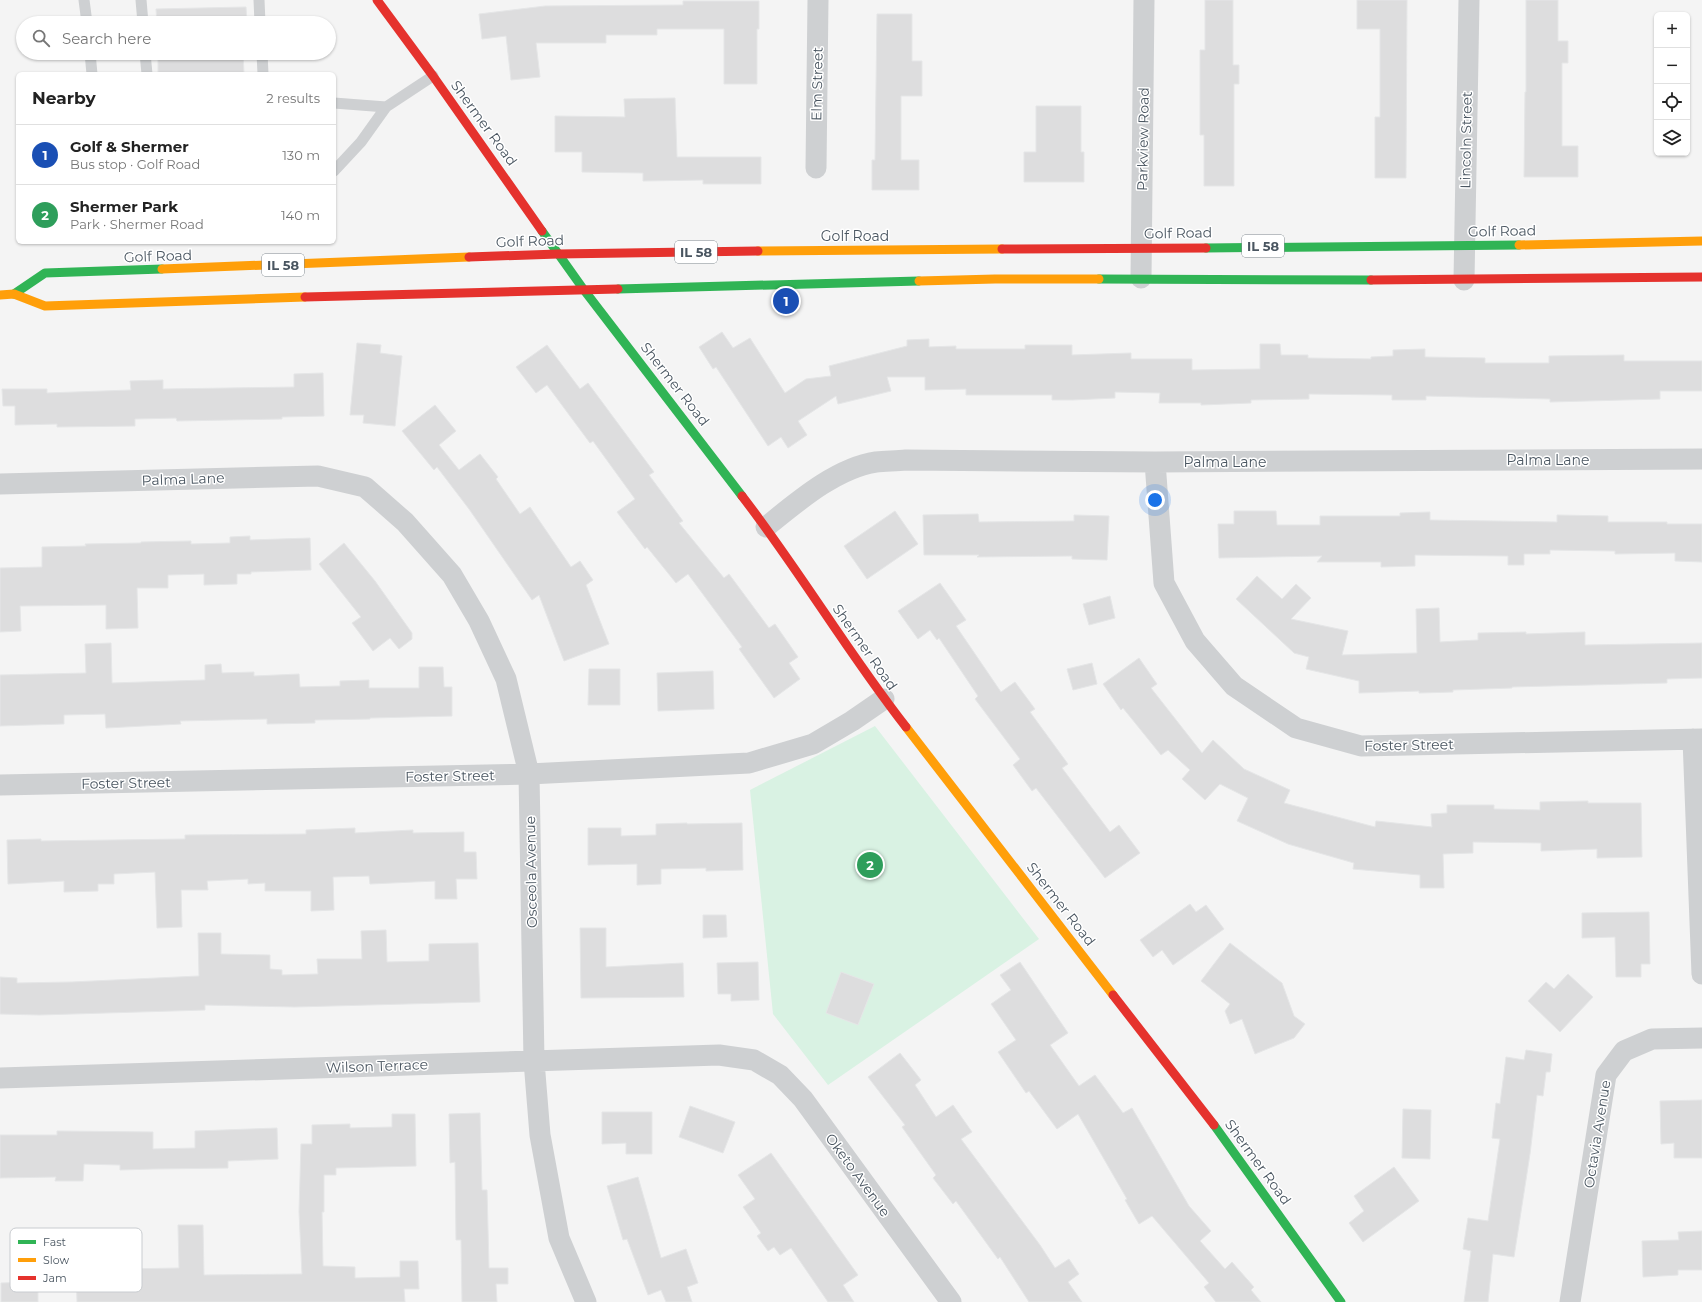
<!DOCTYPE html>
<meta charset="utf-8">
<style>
body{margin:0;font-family:Montserrat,sans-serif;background:#f6f6f6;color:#222}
.controls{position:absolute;right:12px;top:12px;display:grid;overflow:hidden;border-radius:6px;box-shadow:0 1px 3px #0004}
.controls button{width:36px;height:36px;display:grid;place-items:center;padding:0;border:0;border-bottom:1px solid #e0e0e0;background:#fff;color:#222;font:20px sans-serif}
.you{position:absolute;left:1155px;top:500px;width:14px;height:14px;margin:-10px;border:3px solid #fff;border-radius:50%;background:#1a73e8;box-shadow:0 0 0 6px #1a73e833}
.badge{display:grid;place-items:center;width:26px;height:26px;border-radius:50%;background:#868d94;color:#fff;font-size:13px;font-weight:700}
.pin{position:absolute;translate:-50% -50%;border:2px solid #fff;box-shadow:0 1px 4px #0006}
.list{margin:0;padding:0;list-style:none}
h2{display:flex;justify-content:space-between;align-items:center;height:52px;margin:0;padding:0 16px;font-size:17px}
h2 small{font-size:13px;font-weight:400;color:#767676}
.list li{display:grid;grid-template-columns:26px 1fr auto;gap:12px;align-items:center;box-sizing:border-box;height:60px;padding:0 16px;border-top:1px solid #e0e0e0}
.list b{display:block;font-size:15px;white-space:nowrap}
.list p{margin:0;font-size:13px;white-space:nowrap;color:#767676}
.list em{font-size:13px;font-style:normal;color:#767676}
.icon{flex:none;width:22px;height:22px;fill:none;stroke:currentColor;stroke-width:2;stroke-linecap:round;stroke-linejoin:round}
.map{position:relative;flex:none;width:1702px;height:1302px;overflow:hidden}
.search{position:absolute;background:#fff;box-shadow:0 1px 3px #0004;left:16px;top:16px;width:320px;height:44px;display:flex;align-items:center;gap:10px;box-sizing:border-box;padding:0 14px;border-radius:22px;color:#767676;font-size:15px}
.panel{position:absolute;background:#fff;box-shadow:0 1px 3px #0004;left:16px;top:72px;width:320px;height:172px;border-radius:6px}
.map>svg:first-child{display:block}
.green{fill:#d9f2e3}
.building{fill:#ddddde;stroke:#e5e6e7}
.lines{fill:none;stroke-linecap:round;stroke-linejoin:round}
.lane{stroke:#ced0d2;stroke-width:11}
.street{stroke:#ced0d2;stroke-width:21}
.fast{stroke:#30b455;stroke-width:9}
.slow{stroke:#ff9f0a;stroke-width:9}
.jam{stroke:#e5322d;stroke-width:9}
.labels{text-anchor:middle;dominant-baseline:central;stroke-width:3;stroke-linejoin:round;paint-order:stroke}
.shield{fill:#fff;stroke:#808990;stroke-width:1}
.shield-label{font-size:13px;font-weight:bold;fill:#4a5661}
.street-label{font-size:14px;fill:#4a5661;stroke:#fff}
.key{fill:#fff;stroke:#c9ccd0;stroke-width:1}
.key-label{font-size:11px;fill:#4a5661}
</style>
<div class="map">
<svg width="1702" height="1302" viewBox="0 0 1702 1302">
<rect width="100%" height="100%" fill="#f4f4f4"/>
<!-- green -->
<path class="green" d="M 875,726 L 1039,939 L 828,1085 L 773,1014 L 750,790 Z"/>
<!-- building -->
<path class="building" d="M 1205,0 L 1233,0 L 1233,65 L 1239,65 L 1239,84 L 1234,84 L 1234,186 L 1204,186 L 1204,135 L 1200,135 L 1200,50 L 1205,50 Z
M 1357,0 L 1407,0 L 1406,178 L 1375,178 L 1375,117 L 1380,117 L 1380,29 L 1357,29 Z
M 1526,0 L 1558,0 L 1558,41 L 1568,41 L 1568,63 L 1562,63 L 1562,146 L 1578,146 L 1578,177 L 1524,177 L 1525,92 L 1526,92 Z
M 683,1 L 759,1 L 759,29 L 757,29 L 757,84 L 724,84 L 724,29 L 657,29 L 657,35 L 606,35 L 606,43 L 536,43 L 540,77 L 511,80 L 506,36 L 482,39 L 479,14 L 545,6 L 683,5 Z
M 246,7 L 247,23 L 157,23 L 156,9 Z
M 877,14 L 912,14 L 912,61 L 922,61 L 922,96 L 901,96 L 901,160 L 919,160 L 919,190 L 872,190 L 872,160 L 875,160 Z
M 158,53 L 243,53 L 244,74 L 158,74 Z
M 675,98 L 677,157 L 761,157 L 761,184 L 703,184 L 703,180 L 643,181 L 643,173 L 582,172 L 582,152 L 555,152 L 555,116 L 625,117 L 624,99 Z
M 1036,106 L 1081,106 L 1081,152 L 1084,152 L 1084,182 L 1024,182 L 1024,152 L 1036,152 Z
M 722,332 L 733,348 L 750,338 L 785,393 L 806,379 L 831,376 L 829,366 L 907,346 L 907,340 L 929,339 L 929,347 L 956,346 L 956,349 L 1025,349 L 1025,345 L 1072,345 L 1072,355 L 1131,353 L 1131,359 L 1192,359 L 1192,370 L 1260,369 L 1260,344 L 1280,344 L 1281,355 L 1308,355 L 1308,358 L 1371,359 L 1371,357 L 1393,356 L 1393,350 L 1425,349 L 1425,357 L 1485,358 L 1485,363 L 1549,363 L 1549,356 L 1624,355 L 1624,361 L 1702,361 L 1702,391 L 1660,391 L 1660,399 L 1550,402 L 1550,399 L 1426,396 L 1426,400 L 1392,400 L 1392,395 L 1309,394 L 1309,399 L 1251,400 L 1251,403 L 1201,405 L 1201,403 L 1159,403 L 1160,393 L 1115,392 L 1115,398 L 1072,400 L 1052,400 L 1052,395 L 966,395 L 966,389 L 925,390 L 925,377 L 887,377 L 891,391 L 838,404 L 836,396 L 798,421 L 807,435 L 788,448 L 781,437 L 768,446 L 716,367 L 713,369 L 699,347 Z
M 357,343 L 381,345 L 380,353 L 402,356 L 395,426 L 363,423 L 364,415 L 350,415 Z
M 547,345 L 580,389 L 588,383 L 625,433 L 654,472 L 649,475 L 683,521 L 679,523 L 724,578 L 729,574 L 769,628 L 775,624 L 798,657 L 789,663 L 800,679 L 774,698 L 739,649 L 742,647 L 688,574 L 676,583 L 647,547 L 645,549 L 617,512 L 635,499 L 593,441 L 590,443 L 547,385 L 536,393 L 516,367 Z
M 323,373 L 324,416 L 282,417 L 282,419 L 177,421 L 176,418 L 135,419 L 135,426 L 57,427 L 57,424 L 15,425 L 15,406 L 3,406 L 2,389 L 47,389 L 47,393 L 131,390 L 130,381 L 163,380 L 163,389 L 294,387 L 294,374 Z
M 435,405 L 456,431 L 439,445 L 459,470 L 480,454 L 498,477 L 496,479 L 520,514 L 530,507 L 571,567 L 580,561 L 593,580 L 586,585 L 609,644 L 564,661 L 539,595 L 532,600 L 469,509 L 437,467 L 434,470 L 402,431 Z
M 895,511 L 918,544 L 867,579 L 844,546 Z
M 1234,511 L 1276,511 L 1277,525 L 1320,525 L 1320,516 L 1400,516 L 1400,513 L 1430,512 L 1430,520 L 1557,522 L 1557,515 L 1608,516 L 1608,522 L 1667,522 L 1667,524 L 1702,524 L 1702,562 L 1675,561 L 1675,553 L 1615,554 L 1615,551 L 1550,550 L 1550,554 L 1524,554 L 1524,565 L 1508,565 L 1508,556 L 1415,555 L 1415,566 L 1381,567 L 1381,562 L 1317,562 L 1322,556 L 1219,558 L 1218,524 L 1234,524 Z
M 978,514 L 979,522 L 1074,521 L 1074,515 L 1109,516 L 1107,560 L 1072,559 L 1072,556 L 977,557 L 979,555 L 924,555 L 923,515 Z
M 250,536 L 250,540 L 310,538 L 311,570 L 251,572 L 251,574 L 237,574 L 237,584 L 204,585 L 204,574 L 168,575 L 168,588 L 137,588 L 138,628 L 106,629 L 106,605 L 20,606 L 21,631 L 0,632 L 0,568 L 42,567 L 42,547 L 86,546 L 85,544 L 141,543 L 141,542 L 191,541 L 191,544 L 230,543 L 230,537 Z
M 344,543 L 375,581 L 412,633 L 412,639 L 399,649 L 390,638 L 373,651 L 352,623 L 361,617 L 319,564 Z
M 1257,576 L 1282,599 L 1296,584 L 1311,598 L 1291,619 L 1348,631 L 1342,655 L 1417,653 L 1416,609 L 1439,608 L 1440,642 L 1478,640 L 1478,633 L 1526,632 L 1526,634 L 1585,632 L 1585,645 L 1702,643 L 1702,678 L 1667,679 L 1667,683 L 1512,687 L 1512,688 L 1453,690 L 1453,692 L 1419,693 L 1419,691 L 1359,693 L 1359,681 L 1306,669 L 1309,657 L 1294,653 L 1236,599 Z
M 940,583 L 966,620 L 956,626 L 1001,692 L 1015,682 L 1035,709 L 1030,712 L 1068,764 L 1062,768 L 1110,832 L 1119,825 L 1140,853 L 1105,878 L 1036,788 L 1032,791 L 1013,765 L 1020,759 L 975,699 L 978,696 L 939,638 L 937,640 L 930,630 L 918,639 L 898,611 Z
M 1110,596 L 1115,618 L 1089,625 L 1083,604 Z
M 111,643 L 112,683 L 205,680 L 205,665 L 221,664 L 222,673 L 254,672 L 254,676 L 299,674 L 300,687 L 340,686 L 340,681 L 369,680 L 369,688 L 419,688 L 419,667 L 443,667 L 444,687 L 452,687 L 452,716 L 370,718 L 370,719 L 315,720 L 315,723 L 267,724 L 267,719 L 180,721 L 181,724 L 106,728 L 105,714 L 64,715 L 64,724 L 0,726 L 0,675 L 86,673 L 85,644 Z
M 1139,658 L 1157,684 L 1151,688 L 1202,753 L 1213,740 L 1244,769 L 1290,790 L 1284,803 L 1375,827 L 1376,821 L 1432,827 L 1431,814 L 1447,813 L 1447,805 L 1494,805 L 1494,809 L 1540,810 L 1540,802 L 1588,801 L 1588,803 L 1641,803 L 1642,857 L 1597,858 L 1597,849 L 1541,851 L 1541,843 L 1473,842 L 1473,853 L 1443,854 L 1444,888 L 1420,888 L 1420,875 L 1353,869 L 1354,863 L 1288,844 L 1237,821 L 1248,798 L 1220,784 L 1205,800 L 1182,779 L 1190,770 L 1168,750 L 1161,755 L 1123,708 L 1121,710 L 1103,684 Z
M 1092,663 L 1097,684 L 1073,690 L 1067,669 Z
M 589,669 L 620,669 L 620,705 L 588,705 Z
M 713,671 L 714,709 L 658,711 L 657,673 Z
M 687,823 L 687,824 L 742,823 L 743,870 L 706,871 L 706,868 L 661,869 L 661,884 L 637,885 L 637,864 L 588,865 L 588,828 L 621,828 L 621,836 L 656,835 L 656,824 Z
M 355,828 L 355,833 L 413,830 L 413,833 L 464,832 L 464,852 L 476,852 L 477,879 L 456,879 L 457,899 L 435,899 L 435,881 L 370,884 L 369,876 L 333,877 L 334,910 L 311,911 L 311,891 L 265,891 L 265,883 L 248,884 L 248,879 L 207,881 L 208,890 L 181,890 L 182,927 L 157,928 L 155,872 L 114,874 L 114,884 L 98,884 L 98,891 L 64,892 L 64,881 L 8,884 L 7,840 L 41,839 L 41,841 L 185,839 L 185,835 L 306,834 L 306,830 Z
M 1190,904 L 1196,912 L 1206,905 L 1224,929 L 1173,965 L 1162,950 L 1153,957 L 1140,940 Z
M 1649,912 L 1650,964 L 1641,964 L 1641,977 L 1616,977 L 1615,937 L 1582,938 L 1582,913 Z
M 703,915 L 726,915 L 727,937 L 703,938 Z
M 580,928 L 606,928 L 606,967 L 683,963 L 684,997 L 581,998 Z
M 386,930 L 387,962 L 429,961 L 429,944 L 478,943 L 480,1002 L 294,1007 L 205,1005 L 205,1010 L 39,1015 L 0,1014 L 0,977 L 17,978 L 17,983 L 72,982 L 199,976 L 198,933 L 221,933 L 221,954 L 270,955 L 270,969 L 282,970 L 282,975 L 318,974 L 317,959 L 362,959 L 361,931 Z
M 1230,943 L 1282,983 L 1294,1016 L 1305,1024 L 1294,1038 L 1255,1054 L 1242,1019 L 1230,1024 L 1225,1011 L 1230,1004 L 1201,981 Z
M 758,962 L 759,1000 L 731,1001 L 731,994 L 718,994 L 717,963 Z
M 1020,962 L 1068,1033 L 1050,1045 L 1062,1062 L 1079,1086 L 1095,1075 L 1123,1113 L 1132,1108 L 1189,1206 L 1211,1231 L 1200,1241 L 1225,1269 L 1232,1262 L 1254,1287 L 1251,1290 L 1261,1302 L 1216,1302 L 1204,1287 L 1209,1283 L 1152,1216 L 1139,1224 L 1125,1200 L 1127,1199 L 1078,1114 L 1057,1129 L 1029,1091 L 1026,1093 L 998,1052 L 1016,1040 L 991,1004 L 1011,990 L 1000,975 Z
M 841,972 L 874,984 L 858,1025 L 826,1013 Z
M 1568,974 L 1593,997 L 1560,1032 L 1528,1001 L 1546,982 L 1554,989 Z
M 1526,1050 L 1552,1054 L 1550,1072 L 1546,1072 L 1543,1096 L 1537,1095 L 1530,1154 L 1514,1257 L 1493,1254 L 1488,1302 L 1464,1302 L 1471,1251 L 1463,1249 L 1468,1218 L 1488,1221 L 1500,1139 L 1492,1138 L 1496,1103 L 1500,1104 L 1506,1057 L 1524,1060 Z
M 900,1053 L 921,1080 L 915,1085 L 936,1117 L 953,1105 L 972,1132 L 961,1139 L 1040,1245 L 1055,1268 L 1069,1259 L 1079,1274 L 1068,1282 L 1082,1302 L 1029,1302 L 1000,1257 L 998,1259 L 956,1201 L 953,1204 L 933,1178 L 936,1175 L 902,1127 L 905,1125 L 868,1077 Z
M 1702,1100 L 1702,1158 L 1674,1158 L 1674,1143 L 1661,1144 L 1660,1101 Z
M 690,1106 L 735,1122 L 723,1153 L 679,1137 Z
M 1403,1109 L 1431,1110 L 1430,1159 L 1402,1158 Z
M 602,1112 L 652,1112 L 652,1154 L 626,1154 L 626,1143 L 602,1144 Z
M 480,1113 L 482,1190 L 487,1190 L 489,1268 L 508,1268 L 508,1284 L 496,1284 L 497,1302 L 462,1302 L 461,1240 L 456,1240 L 455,1162 L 450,1163 L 449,1114 Z
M 392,1114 L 415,1114 L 416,1166 L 336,1168 L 336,1175 L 324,1175 L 324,1212 L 322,1212 L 323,1266 L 355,1267 L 355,1278 L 400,1277 L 400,1261 L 418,1261 L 419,1289 L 404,1289 L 405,1302 L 77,1302 L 76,1274 L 124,1273 L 124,1269 L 179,1268 L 178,1225 L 203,1225 L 204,1275 L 302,1274 L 299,1212 L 301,1144 L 312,1144 L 312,1125 L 350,1124 L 350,1128 L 392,1127 Z
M 277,1128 L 278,1159 L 228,1161 L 228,1168 L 153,1169 L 120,1170 L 120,1165 L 84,1164 L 83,1181 L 55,1181 L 56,1177 L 0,1178 L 0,1135 L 57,1135 L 57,1131 L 153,1132 L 153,1149 L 195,1148 L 195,1131 Z
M 771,1153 L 858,1275 L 843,1285 L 854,1302 L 828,1302 L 791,1248 L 780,1255 L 774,1247 L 768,1251 L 757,1236 L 761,1233 L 743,1207 L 755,1199 L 738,1175 Z
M 1394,1167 L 1419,1201 L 1363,1242 L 1349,1223 L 1364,1211 L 1354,1196 Z
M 638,1177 L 661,1258 L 686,1249 L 698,1283 L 687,1287 L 692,1302 L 666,1302 L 661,1290 L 648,1295 L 627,1239 L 623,1240 L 607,1186 Z
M 1702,1231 L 1702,1270 L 1678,1270 L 1678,1275 L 1643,1277 L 1642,1241 L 1679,1240 L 1678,1232 Z
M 38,1282 L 38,1302 L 1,1302 L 1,1283 Z"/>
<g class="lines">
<!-- lane -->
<path class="lane" d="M 84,0 L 87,23
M 141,0 L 143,23
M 259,0 L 260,23
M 90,53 L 92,74
M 145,53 L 147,74
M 262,53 L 263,74
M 334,103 L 386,107
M 334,171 L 361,142 L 386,107 L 433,76"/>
<!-- street -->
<path class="street" d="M 816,168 L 818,0
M 1141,278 L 1144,0
M 1464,280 L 1469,0
M 1155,462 L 1164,583 L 1195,641 L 1234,686 L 1296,728 L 1361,746 L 1702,739
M 0,484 L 318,476 L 365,487 L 405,522 L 452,575 L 479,621 L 506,679 L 529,774 L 534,1061 L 540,1135 L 559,1238 L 586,1302
M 766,527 C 797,502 836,468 876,462 C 886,461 896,461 906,460 L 1155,462 L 1702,459
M 1693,739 L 1702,974
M 0,785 L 529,774 L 749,763 L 813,744 L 852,721 L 884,699
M 0,1078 L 719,1055 L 754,1060 L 780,1075 L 803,1099 L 951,1302
M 1570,1302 L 1606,1075 L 1624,1051 L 1652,1039 L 1702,1038"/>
<!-- fast -->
<path class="fast" d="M 542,231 L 584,290 L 742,496
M 1206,248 L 1519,245
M 1099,279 L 1371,280
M 618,289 L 919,281
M 14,294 L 45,273 L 162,269
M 1214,1125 L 1341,1302"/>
<!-- slow -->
<path class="slow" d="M 1519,245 L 1702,241
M 758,251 L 1002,249
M 162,269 L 469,257
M 919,281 L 995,279 L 1099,279
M 0,295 L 14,294 L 45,306 L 305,297
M 906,727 L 1113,995"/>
<!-- jam -->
<path class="jam" d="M 377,0 L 433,76 L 542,231
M 1002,249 L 1206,248
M 469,257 L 558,254 L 758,251
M 1371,280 L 1702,277
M 305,297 L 618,289
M 742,496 C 800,571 848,653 906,727
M 1113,995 L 1214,1125"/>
</g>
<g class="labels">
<!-- shield labels -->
<g class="shield">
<rect x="1242" y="235" width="42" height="22" rx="3"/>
<rect x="675" y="241" width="42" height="22" rx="3"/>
<rect x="262" y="254" width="42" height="22" rx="3"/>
</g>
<g class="shield-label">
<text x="1263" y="246">IL 58</text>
<text x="696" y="252">IL 58</text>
<text x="283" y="265">IL 58</text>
</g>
<!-- street labels -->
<g class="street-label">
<text transform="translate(817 84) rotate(-89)">Elm Street</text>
<text transform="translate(484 123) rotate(54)">Shermer Road</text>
<text transform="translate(1143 139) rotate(-89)">Parkview Road</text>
<text transform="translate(1466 140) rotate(-89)">Lincoln Street</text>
<text transform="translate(1502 231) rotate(-1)">Golf Road</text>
<text transform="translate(1178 233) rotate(-1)">Golf Road</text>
<text x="855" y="236">Golf Road</text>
<text transform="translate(530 241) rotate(-2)">Golf Road</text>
<text transform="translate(158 256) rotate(-2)">Golf Road</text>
<text transform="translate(675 384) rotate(52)">Shermer Road</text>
<text x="1548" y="460">Palma Lane</text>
<text x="1225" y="462">Palma Lane</text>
<text transform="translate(183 479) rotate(-2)">Palma Lane</text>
<text transform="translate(865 647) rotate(55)">Shermer Road</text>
<text transform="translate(1409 745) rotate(-1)">Foster Street</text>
<text transform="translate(450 776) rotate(-1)">Foster Street</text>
<text transform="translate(126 783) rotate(-1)">Foster Street</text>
<text transform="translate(531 872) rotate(-91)">Osceola Avenue</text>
<text transform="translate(1061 904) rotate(52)">Shermer Road</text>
<text transform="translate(377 1066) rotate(-2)">Wilson Terrace</text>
<text transform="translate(1597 1134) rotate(-81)">Octavia Avenue</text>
<text transform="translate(1258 1162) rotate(54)">Shermer Road</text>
<text transform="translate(858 1175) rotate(54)">Oketo Avenue</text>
</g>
</g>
<!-- legend -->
<rect x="10" y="1228" width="132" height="64" rx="6" class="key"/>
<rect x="18" y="1240" width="18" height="4" fill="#30b455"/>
<rect x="18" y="1258" width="18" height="4" fill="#ff9f0a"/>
<rect x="18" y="1276" width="18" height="4" fill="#e5322d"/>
<g class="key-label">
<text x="43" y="1246">Fast</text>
<text x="43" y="1264">Slow</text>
<text x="43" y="1282">Jam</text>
</g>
</svg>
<div class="controls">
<button>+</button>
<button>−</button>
<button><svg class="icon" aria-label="locate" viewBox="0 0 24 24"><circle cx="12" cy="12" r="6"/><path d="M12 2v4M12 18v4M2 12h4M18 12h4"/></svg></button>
<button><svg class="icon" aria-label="layers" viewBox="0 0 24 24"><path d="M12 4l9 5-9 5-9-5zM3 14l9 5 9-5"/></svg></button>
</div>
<div class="you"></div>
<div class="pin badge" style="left:786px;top:301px;background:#1a4fb4">1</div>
<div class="pin badge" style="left:870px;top:865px;background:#2e9e5b">2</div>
<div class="search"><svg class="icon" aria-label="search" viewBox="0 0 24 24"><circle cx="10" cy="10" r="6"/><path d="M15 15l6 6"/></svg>Search here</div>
<section class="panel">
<h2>Nearby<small>2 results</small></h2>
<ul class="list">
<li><span class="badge" style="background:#1a4fb4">1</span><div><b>Golf &amp; Shermer</b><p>Bus stop · Golf Road</p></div><em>130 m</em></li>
<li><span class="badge" style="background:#2e9e5b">2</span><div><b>Shermer Park</b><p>Park · Shermer Road</p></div><em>140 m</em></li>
</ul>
</section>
</div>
